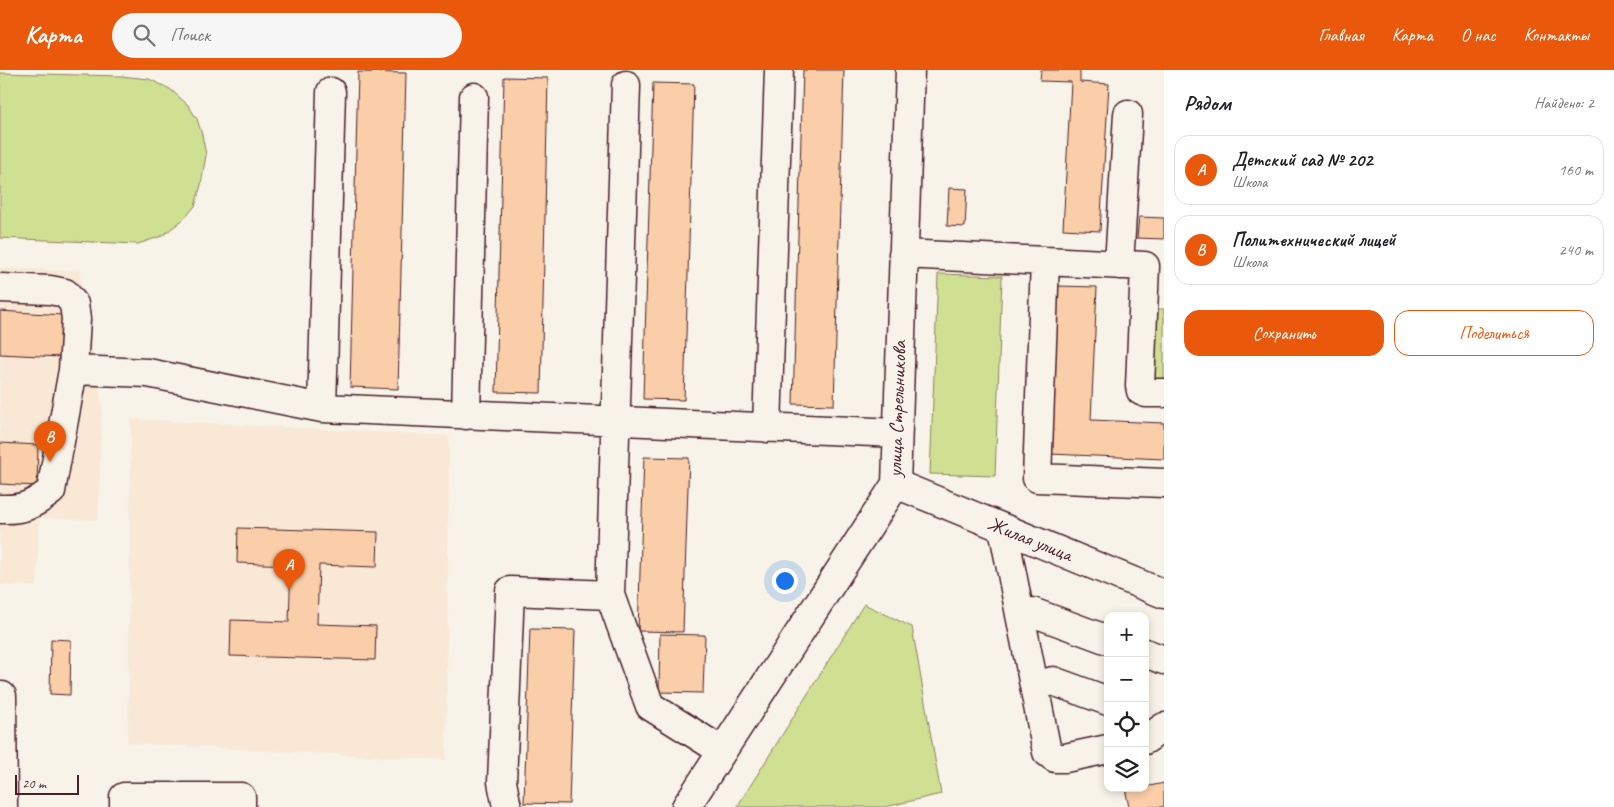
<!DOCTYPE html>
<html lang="ru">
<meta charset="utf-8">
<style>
body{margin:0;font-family:Caveat,sans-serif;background:#f6f6f6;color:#202124}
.controls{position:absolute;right:15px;bottom:15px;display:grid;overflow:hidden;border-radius:10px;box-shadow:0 2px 8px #0003}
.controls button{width:45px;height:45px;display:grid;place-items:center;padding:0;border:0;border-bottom:1px solid #e0e0e0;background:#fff;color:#202124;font:25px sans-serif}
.scale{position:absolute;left:15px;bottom:12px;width:64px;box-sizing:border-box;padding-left:5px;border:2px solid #4a1f2b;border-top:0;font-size:14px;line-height:18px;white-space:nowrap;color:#4a1f2b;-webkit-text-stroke:4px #f7f3e8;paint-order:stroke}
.you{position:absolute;left:784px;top:510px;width:18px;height:18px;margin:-12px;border:4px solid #fff;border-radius:50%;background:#1a73e8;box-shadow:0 0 0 8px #1a73e833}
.badge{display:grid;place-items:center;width:32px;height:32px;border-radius:50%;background:#ea580c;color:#fff;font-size:16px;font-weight:700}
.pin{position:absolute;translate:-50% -41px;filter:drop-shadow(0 1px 2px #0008)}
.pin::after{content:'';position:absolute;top:26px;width:18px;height:15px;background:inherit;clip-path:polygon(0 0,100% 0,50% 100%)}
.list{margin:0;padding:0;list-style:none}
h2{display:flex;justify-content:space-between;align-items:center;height:65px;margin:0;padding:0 20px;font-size:21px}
h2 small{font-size:16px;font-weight:400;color:#757577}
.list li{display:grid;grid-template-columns:32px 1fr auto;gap:15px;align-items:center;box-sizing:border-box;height:70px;margin:0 10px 10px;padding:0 10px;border:1px solid #e0e0e0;border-radius:15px}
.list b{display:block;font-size:19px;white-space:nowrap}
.list p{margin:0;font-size:16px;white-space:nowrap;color:#757577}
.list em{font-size:16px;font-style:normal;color:#757577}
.actions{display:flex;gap:10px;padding:15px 20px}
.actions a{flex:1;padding:11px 0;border:1px solid #ea580c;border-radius:15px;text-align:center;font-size:18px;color:#ea580c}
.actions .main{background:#ea580c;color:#fff}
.icon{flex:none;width:28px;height:28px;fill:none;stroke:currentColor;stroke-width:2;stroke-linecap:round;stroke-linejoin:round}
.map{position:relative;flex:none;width:1164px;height:737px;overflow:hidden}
header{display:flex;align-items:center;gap:30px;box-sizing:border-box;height:70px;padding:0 25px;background:#ea580c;color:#fff}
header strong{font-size:24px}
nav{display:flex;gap:28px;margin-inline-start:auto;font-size:18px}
.search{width:350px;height:45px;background:#f6f6f6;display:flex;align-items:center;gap:12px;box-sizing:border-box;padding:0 18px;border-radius:28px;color:#757577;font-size:19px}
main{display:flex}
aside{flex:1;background:#fff}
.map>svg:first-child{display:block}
.built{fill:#f8e8d5}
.green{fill:#d0e093;stroke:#8d805f}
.building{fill:#f9cea8;stroke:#4a1f2b}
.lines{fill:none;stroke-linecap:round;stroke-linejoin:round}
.minor-casing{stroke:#4a1f2b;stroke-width:31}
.minor{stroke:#f7f3e8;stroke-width:28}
.labels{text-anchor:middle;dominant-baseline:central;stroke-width:4;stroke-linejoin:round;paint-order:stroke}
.street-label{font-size:20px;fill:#4a1f2b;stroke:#f7f3e8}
</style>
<header>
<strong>Карта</strong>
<div class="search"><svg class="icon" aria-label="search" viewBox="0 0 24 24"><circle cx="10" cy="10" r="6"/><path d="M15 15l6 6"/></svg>Поиск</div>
<nav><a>Главная</a><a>Карта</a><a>О нас</a><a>Контакты</a></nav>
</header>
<main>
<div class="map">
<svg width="1164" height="737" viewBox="0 0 1164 737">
<rect width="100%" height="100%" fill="#f7f3e8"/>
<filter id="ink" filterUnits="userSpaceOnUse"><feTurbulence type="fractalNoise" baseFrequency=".02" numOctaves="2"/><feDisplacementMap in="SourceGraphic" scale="10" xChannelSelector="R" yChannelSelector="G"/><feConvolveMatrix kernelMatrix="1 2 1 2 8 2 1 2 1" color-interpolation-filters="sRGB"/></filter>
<g filter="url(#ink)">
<!-- built -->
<path class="built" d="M 0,198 L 79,201 L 102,336 L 98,450 L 39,448 L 37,516 L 0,515 Z
M 131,349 L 449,366 L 446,690 L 128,673 Z"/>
<!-- green -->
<path class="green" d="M 0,3 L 121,6 L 149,9 L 170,19 L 188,35 L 197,49 L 202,65 L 206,85 L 201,115 L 195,136 L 185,148 L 162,166 L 138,174 L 0,168 Z
M 938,204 L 1002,206 L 995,406 L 930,404 Z
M 1155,239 L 1164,239 L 1164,311 L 1149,309 Z
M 864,534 L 912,557 L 941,724 L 885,737 L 737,737 Z"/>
<!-- building -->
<path class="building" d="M 803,0 L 844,0 L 834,335 L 793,334 Z
M 1041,0 L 1080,0 L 1080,12 L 1109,14 L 1100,161 L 1063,159 L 1071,12 L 1040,11 Z
M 358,2 L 406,3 L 398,319 L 350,317 Z
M 504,7 L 548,8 L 541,323 L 496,322 Z
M 653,13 L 694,14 L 684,330 L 643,329 Z
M 949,118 L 967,119 L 965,157 L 947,156 Z
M 1139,147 L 1164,148 L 1164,169 L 1137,168 Z
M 1057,216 L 1097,217 L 1091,350 L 1164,353 L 1164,389 L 1050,384 Z
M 0,241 L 63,245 L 61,287 L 0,284 Z
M 0,373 L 38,375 L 37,416 L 0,414 Z
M 644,387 L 689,388 L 683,562 L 638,561 Z
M 238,458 L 378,462 L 377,497 L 319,495 L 317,554 L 376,556 L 375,590 L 230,586 L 231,550 L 289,552 L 291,495 L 237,493 Z
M 530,559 L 575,560 L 569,734 L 524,733 Z
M 660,564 L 705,565 L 703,623 L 659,622 Z
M 51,569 L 71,570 L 70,625 L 50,624 Z
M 1164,713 L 1164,737 L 1129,737 L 1126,723 L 1131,719 L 1145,718 L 1145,717 Z"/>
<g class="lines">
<defs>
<path id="minor" d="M 626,15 L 610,525 L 650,636 L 722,681
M 903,184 L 1145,196 L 1140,316 L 1141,321 L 1146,323 L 1164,323
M 1045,191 L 1037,408 L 1164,413
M 1119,195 L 1128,44
M 0,218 L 50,220 L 65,223 L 74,234 L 76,249 L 73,300 L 51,421 C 33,435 23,440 0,439
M 73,300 L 148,303 L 322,338 L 897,363
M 322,338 L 331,22
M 466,345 L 474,27
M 767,358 L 779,0
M 896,414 L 1164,524
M 1003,458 L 1047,682 L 1055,688 L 1065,688 L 1108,679
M 1020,545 L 1032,542 L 1108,570
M 1145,583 L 1164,590
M 1034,616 L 1053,611 L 1108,631
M 0,626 L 2,626 L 3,737
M 1145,670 L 1164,657
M 124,737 L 124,727 L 241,727 L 241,737
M 507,737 L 502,712 L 510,521 L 610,525
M 686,737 L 896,414 L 910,0"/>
</defs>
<!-- minor casing -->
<use href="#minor" class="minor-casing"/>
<!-- minor -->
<use href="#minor" class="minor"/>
</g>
</g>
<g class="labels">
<!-- street labels -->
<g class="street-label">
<text transform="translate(897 339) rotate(-88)">улица Стрельникова</text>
<text transform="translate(1030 469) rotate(22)">Жилая улица</text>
</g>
</g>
</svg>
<div class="controls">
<button>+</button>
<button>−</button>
<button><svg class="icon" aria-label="locate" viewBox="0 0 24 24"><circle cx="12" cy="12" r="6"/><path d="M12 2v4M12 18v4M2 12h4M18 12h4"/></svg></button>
<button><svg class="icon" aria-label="layers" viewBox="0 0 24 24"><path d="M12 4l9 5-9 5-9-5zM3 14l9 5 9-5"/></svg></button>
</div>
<div class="scale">20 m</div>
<div class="you"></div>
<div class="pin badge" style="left:289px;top:520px">A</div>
<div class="pin badge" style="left:50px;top:392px">B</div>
</div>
<aside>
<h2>Рядом<small>Найдено: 2</small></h2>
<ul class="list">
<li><span class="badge">A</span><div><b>Детский сад № 202</b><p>Школа</p></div><em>160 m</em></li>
<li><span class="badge">B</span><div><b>Политехнический лицей</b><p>Школа</p></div><em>240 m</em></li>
</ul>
<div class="actions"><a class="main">Сохранить</a><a>Поделиться</a></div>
</aside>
</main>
